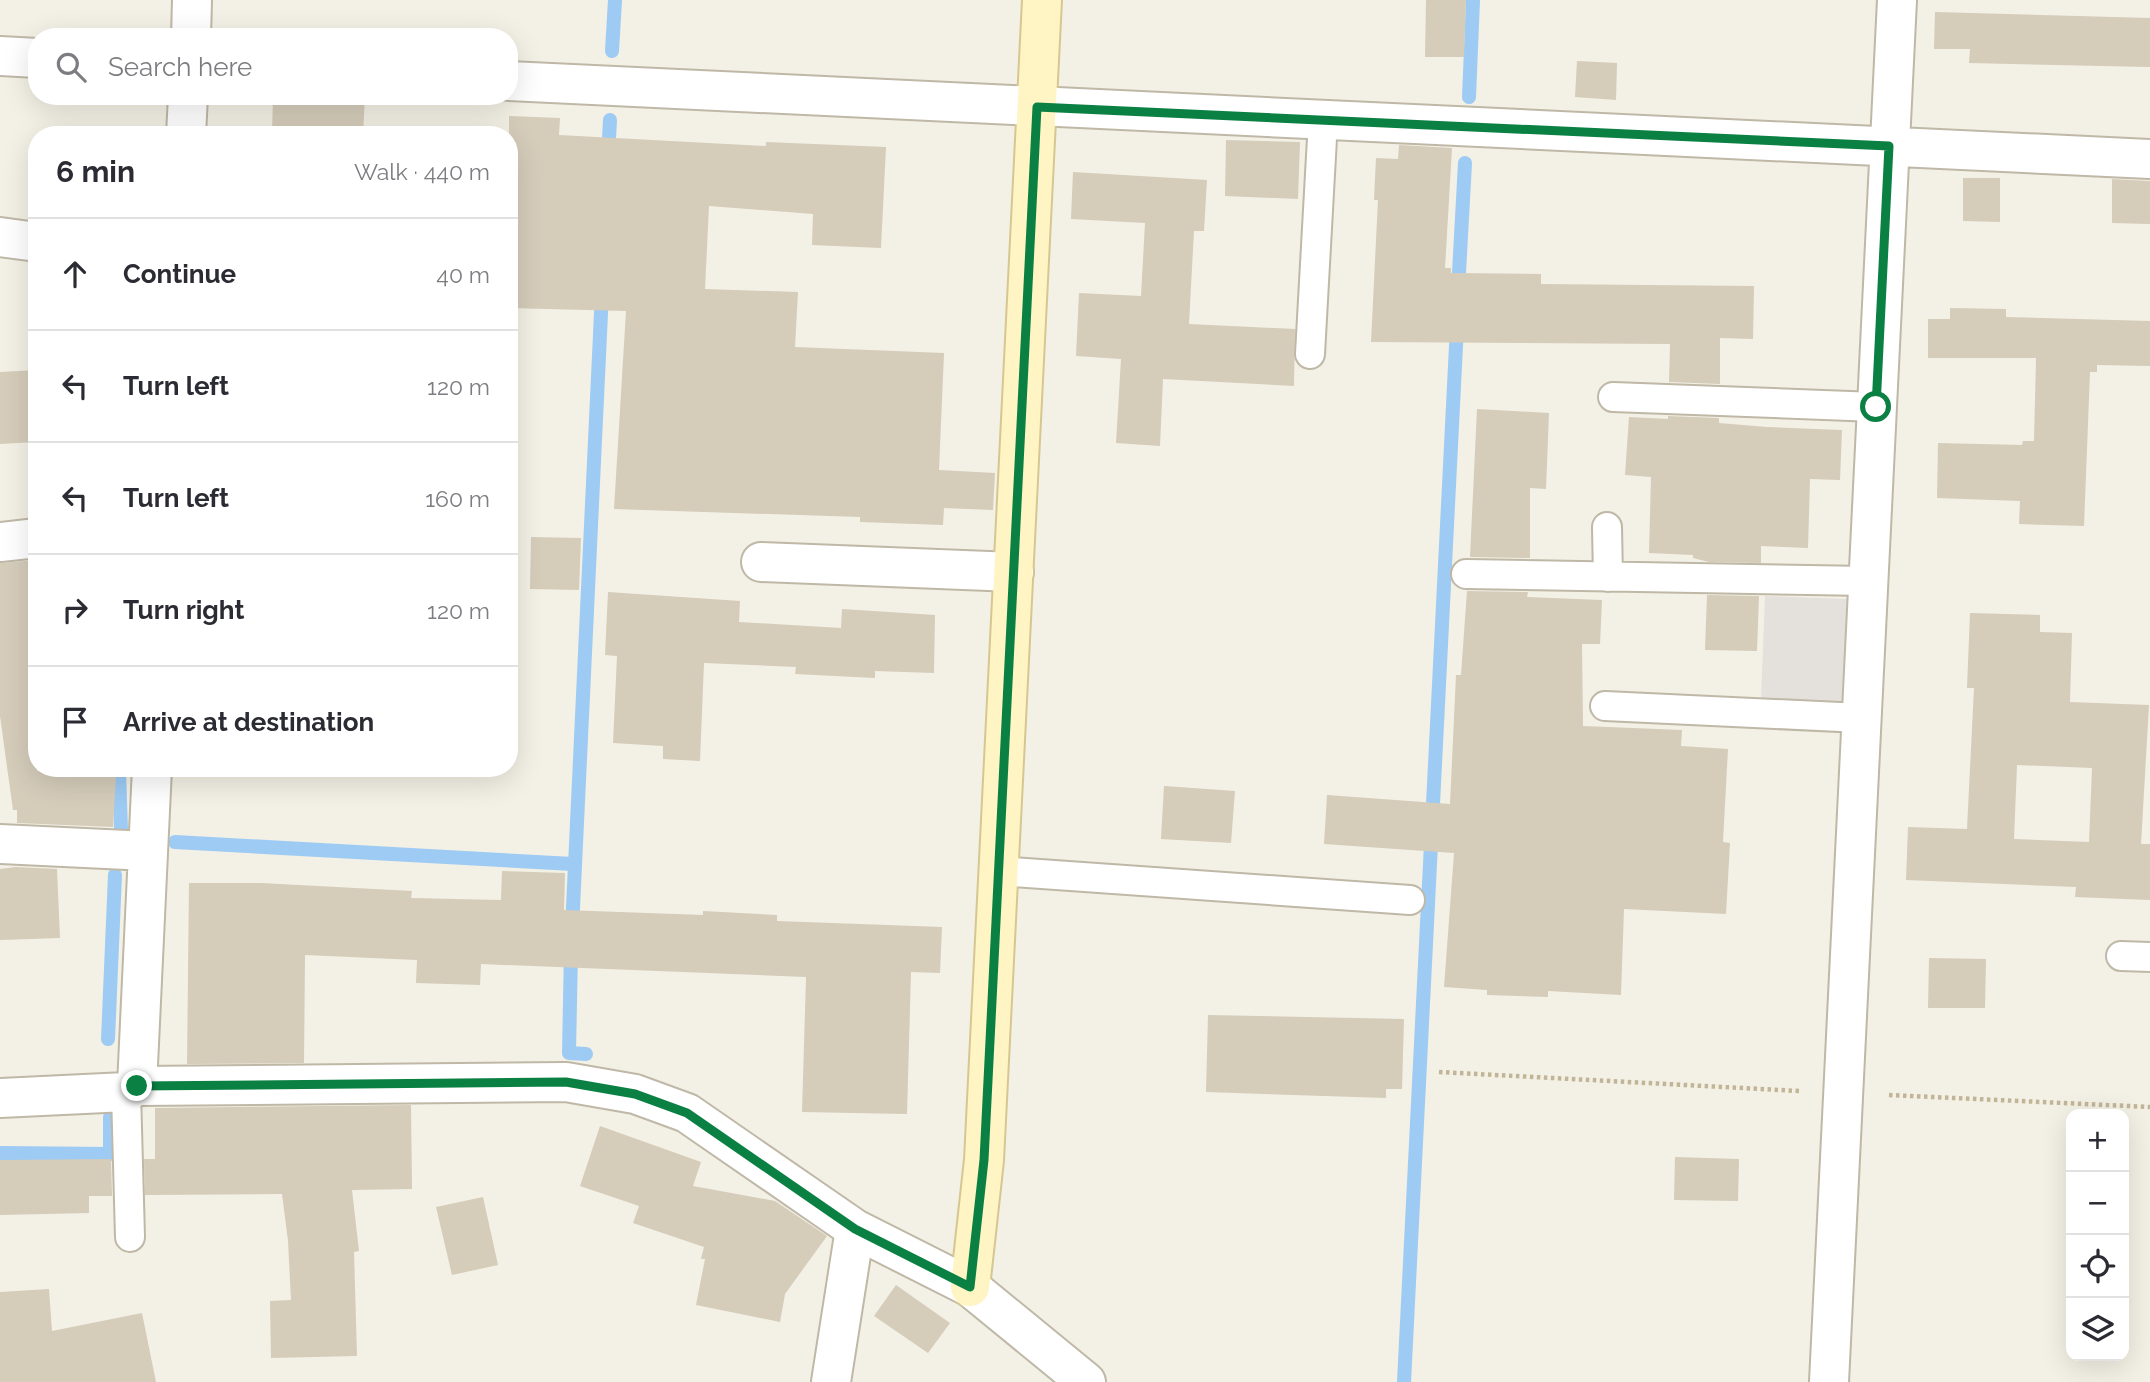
<!DOCTYPE html>
<meta charset="utf-8">
<style>
body{margin:0;font-family:Raleway,sans-serif;background:#f2f2f3;color:#2b2b33}
.controls{position:absolute;right:21px;bottom:21px;display:grid;overflow:hidden;border-radius:14px;box-shadow:0 7px 28px #0002}
.controls button{width:63px;height:63px;display:grid;place-items:center;padding:0;border:0;border-bottom:2px solid #e1e1e2;background:#fff;color:#2b2b33;font:35px sans-serif}
.stop{position:absolute;width:21px;height:21px;margin:-16px;border:5px solid #0b8043;border-radius:50%;background:#fff}
.stop.end{background:#0b8043;border-color:#fff;box-shadow:0 2px 7px #0008}
.list{margin:0;padding:0;list-style:none}
h2{display:flex;justify-content:space-between;align-items:center;height:91px;margin:0;padding:0 28px;font-size:30px}
h2 small{font-size:23px;font-weight:400;color:#7c7c81}
.list li{display:grid;grid-template-columns:46px 1fr auto;gap:21px;align-items:center;box-sizing:border-box;height:112px;padding:0 28px;border-top:2px solid #e1e1e2}
.list b{display:block;font-size:26px;white-space:nowrap}
.list em{font-size:23px;font-style:normal;color:#7c7c81}
.icon{flex:none;width:38px;height:38px;fill:none;stroke:currentColor;stroke-width:2;stroke-linecap:round;stroke-linejoin:round}
.map{position:relative;flex:none;width:2150px;height:1382px;overflow:hidden}
.search{position:absolute;background:#fff;box-shadow:0 7px 28px #0002;left:28px;top:28px;width:490px;height:77px;display:flex;align-items:center;gap:18px;box-sizing:border-box;padding:0 24px;border-radius:28px;color:#7c7c81;font-size:26px}
.panel{position:absolute;background:#fff;box-shadow:0 7px 28px #0002;left:28px;top:126px;width:490px;height:651px;border-radius:28px}
.map>svg:first-child{display:block}
.parking{fill:#e4e1dd}
.lines{fill:none;stroke-linecap:round;stroke-linejoin:round}
.stream{stroke:#9dcbf4;stroke-width:14}
.building{fill:#d5ccba;fill-rule:evenodd}
.lane-casing{stroke:#bfb8a7;stroke-width:32}
.street-casing{stroke:#bfb8a7;stroke-width:42}
.secondary-casing{stroke:#d6c792;stroke-width:42}
.path{stroke:#c2b597;stroke-width:4.5;stroke-dasharray:3.5 3.5;stroke-linecap:butt}
.lane{stroke:#fff;stroke-width:28}
.street{stroke:#fff;stroke-width:38}
.secondary{stroke:#fff4c3;stroke-width:38}
.route{stroke:#0b8043;stroke-width:9}
</style>
<div class="map">
<svg width="2150" height="1382" viewBox="0 0 2150 1382">
<rect width="100%" height="100%" fill="#f3f0e5"/>
<!-- parking -->
<path class="parking" d="M 1765,596 L 1847,599 L 1843,702 L 1761,699 Z"/>
<g class="lines">
<!-- stream -->
<path class="stream" d="M 612,51 L 615,0
M 1469,97 L 1473,0
M 608,157 L 610,120
M 1458,291 L 1465,163
M 119,771 L 121,829
M 175,842 L 573,864
M 572,929 L 602,292
M 571,950 L 569,1053 L 586,1054
M 108,1039 L 115,875
M 0,1153 L 110,1154 L 110,1117
M 1404,1382 L 1457,326"/>
</g>
<!-- building -->
<path class="building" d="M 1426,0 L 1466,0 L 1464,57 L 1425,57 Z
M 1935,12 L 2150,18 L 2150,67 L 1969,63 L 1970,49 L 1934,49 Z
M 1577,61 L 1617,63 L 1616,100 L 1575,97 Z
M 273,96 L 365,96 L 363,135 L 272,135 Z
M 509,116 L 560,118 L 559,135 L 766,146 L 766,142 L 886,147 L 881,248 L 812,245 L 813,214 L 709,206 L 705,289 L 798,292 L 795,347 L 944,353 L 939,470 L 995,473 L 993,510 L 944,508 L 943,525 L 860,522 L 860,517 L 614,509 L 626,311 L 509,308 Z
M 1226,140 L 1300,142 L 1298,199 L 1225,196 Z
M 1399,145 L 1452,148 L 1445,268 L 1451,268 L 1451,273 L 1541,274 L 1541,284 L 1754,286 L 1753,339 L 1720,338 L 1720,384 L 1669,382 L 1670,344 L 1371,342 L 1378,200 L 1374,200 L 1376,158 L 1398,159 Z
M 1073,172 L 1207,180 L 1204,231 L 1194,231 L 1189,324 L 1295,329 L 1294,386 L 1163,379 L 1160,446 L 1116,443 L 1121,359 L 1076,356 L 1079,293 L 1141,296 L 1145,223 L 1071,219 Z
M 1963,178 L 2000,178 L 2000,222 L 1963,221 Z
M 2112,179 L 2150,181 L 2150,224 L 2112,223 Z
M 1950,308 L 2006,309 L 2006,317 L 2150,321 L 2150,366 L 2097,365 L 2097,372 L 2090,372 L 2084,526 L 2019,524 L 2020,501 L 1937,498 L 1938,443 L 2022,445 L 2023,441 L 2034,441 L 2036,358 L 1928,358 L 1928,319 L 1950,319 Z
M 37,370 L 37,442 L 0,444 L 0,372 Z
M 1477,409 L 1549,413 L 1546,489 L 1530,488 L 1530,558 L 1470,557 Z
M 1668,416 L 1719,418 L 1719,423 L 1767,427 L 1842,430 L 1840,480 L 1810,479 L 1808,548 L 1761,546 L 1761,563 L 1709,562 L 1693,558 L 1693,555 L 1649,553 L 1651,477 L 1625,475 L 1629,417 L 1668,419 Z
M 531,537 L 581,538 L 579,590 L 530,589 Z
M 37,560 L 37,771 L 116,777 L 113,827 L 17,823 L 17,810 L 13,810 L 0,716 L 0,563 Z
M 1467,591 L 1528,592 L 1527,597 L 1602,600 L 1600,644 L 1582,644 L 1583,726 L 1682,730 L 1681,746 L 1728,749 L 1723,842 L 1730,843 L 1726,914 L 1624,909 L 1621,995 L 1548,991 L 1548,997 L 1487,995 L 1487,990 L 1444,987 L 1454,853 L 1324,844 L 1327,795 L 1450,804 L 1456,675 L 1461,675 Z
M 608,592 L 740,601 L 739,622 L 841,628 L 842,609 L 935,615 L 934,673 L 875,671 L 875,678 L 795,674 L 796,667 L 704,663 L 700,761 L 663,759 L 663,746 L 613,743 L 617,656 L 605,655 Z
M 1707,595 L 1759,596 L 1757,651 L 1705,650 Z
M 1970,613 L 2040,615 L 2040,632 L 2072,633 L 2070,702 L 2149,705 L 2141,844 L 2150,844 L 2150,900 L 2075,897 L 2076,887 L 1906,880 L 1908,827 L 1967,829 L 1974,688 L 1967,688 ZM 2017,765 L 2092,768 L 2089,842 L 2014,839 Z
M 1164,786 L 1235,791 L 1231,843 L 1161,839 Z
M 16,867 L 57,869 L 60,938 L 0,940 L 0,869 Z
M 502,871 L 565,873 L 564,910 L 703,915 L 703,911 L 777,915 L 777,921 L 942,927 L 940,973 L 911,972 L 907,1114 L 802,1112 L 806,977 L 481,964 L 480,985 L 416,983 L 417,960 L 305,955 L 304,1063 L 187,1064 L 189,883 L 261,883 L 412,891 L 411,898 L 501,900 Z
M 1929,958 L 1986,959 L 1985,1008 L 1928,1008 Z
M 1208,1015 L 1404,1019 L 1402,1089 L 1386,1089 L 1386,1098 L 1206,1092 Z
M 411,1105 L 412,1189 L 352,1190 L 359,1251 L 354,1252 L 357,1356 L 271,1358 L 270,1301 L 291,1300 L 288,1241 L 282,1194 L 145,1195 L 144,1159 L 155,1159 L 155,1108 Z
M 600,1126 L 701,1162 L 693,1186 L 775,1201 L 827,1236 L 785,1294 L 780,1322 L 696,1305 L 705,1259 L 701,1259 L 704,1247 L 633,1223 L 639,1206 L 580,1186 Z
M 1675,1157 L 1739,1159 L 1738,1201 L 1674,1200 Z
M 111,1159 L 112,1196 L 89,1196 L 89,1213 L 0,1215 L 0,1160 Z
M 483,1197 L 498,1265 L 452,1275 L 436,1207 Z
M 896,1285 L 950,1323 L 928,1353 L 874,1316 Z
M 49,1289 L 52,1331 L 142,1313 L 156,1382 L 0,1382 L 0,1292 Z"/>
<g class="lines">
<defs>
<path id="lane" d="M 1310,354 L 1323,120
M 1613,397 L 1876,407
M 1607,527 L 1608,577
M 1466,574 L 1868,581
M 1605,706 L 1861,718
M 999,871 L 1410,900
M 2121,956 L 2150,957
M 126,1092 L 130,1237"/>
<path id="street" d="M 191,37 L 192,0
M 0,56 L 37,58
M 509,81 L 2150,159
M 186,135 L 188,96
M 0,237 L 37,242
M 0,542 L 37,538
M 761,562 L 1014,572
M 0,844 L 148,851
M 137,1086 L 152,768
M 0,1098 L 126,1092 L 137,1086 L 566,1082 L 635,1094 L 687,1113 L 855,1229 L 970,1287 L 1086,1382
M 831,1382 L 855,1229
M 1829,1382 L 1897,0"/>
<path id="secondary" d="M 970,1287 L 984,1160 L 1042,0"/>
</defs>
<!-- lane casing -->
<use href="#lane" class="lane-casing"/>
<!-- street casing -->
<use href="#street" class="street-casing"/>
<!-- secondary casing -->
<use href="#secondary" class="secondary-casing"/>
<!-- path -->
<path class="path" d="M 1439,1072 L 1799,1091
M 1889,1095 L 2150,1107"/>
<!-- lane -->
<use href="#lane" class="lane"/>
<!-- street -->
<use href="#street" class="street"/>
<!-- secondary -->
<use href="#secondary" class="secondary"/>
</g>
<g class="lines">
<!-- route -->
<path class="route" d="M 137,1086 L 566,1082 L 635,1094 L 687,1113 L 855,1229 L 970,1287 L 984,1160 L 1037,107 L 1889,146 L 1876,407"/>
</g>
</svg>
<div class="controls">
<button>+</button>
<button>−</button>
<button><svg class="icon" aria-label="locate" viewBox="0 0 24 24"><circle cx="12" cy="12" r="6"/><path d="M12 2v4M12 18v4M2 12h4M18 12h4"/></svg></button>
<button><svg class="icon" aria-label="layers" viewBox="0 0 24 24"><path d="M12 4l9 5-9 5-9-5zM3 14l9 5 9-5"/></svg></button>
</div>
<div class="stop" style="left:1876px;top:407px"></div>
<div class="stop end" style="left:137px;top:1086px"></div>
<div class="search"><svg class="icon" aria-label="search" viewBox="0 0 24 24"><circle cx="10" cy="10" r="6"/><path d="M15 15l6 6"/></svg>Search here</div>
<section class="panel">
<h2>6 min<small>Walk · 440 m</small></h2>
<ul class="list">
<li><svg class="icon" aria-label="ahead" viewBox="0 0 24 24"><path d="M12 20V5M6 11l6-6 6 6"/></svg><div><b>Continue</b></div><em>40 m</em></li>
<li><svg class="icon" aria-label="left" viewBox="0 0 24 24"><path d="M17 20v-9H6M10 6l-5 5 5 5"/></svg><div><b>Turn left</b></div><em>120 m</em></li>
<li><svg class="icon" aria-label="left" viewBox="0 0 24 24"><path d="M17 20v-9H6M10 6l-5 5 5 5"/></svg><div><b>Turn left</b></div><em>160 m</em></li>
<li><svg class="icon" aria-label="right" viewBox="0 0 24 24"><path d="M7 20v-9h11M14 6l5 5-5 5"/></svg><div><b>Turn right</b></div><em>120 m</em></li>
<li><svg class="icon" aria-label="arrive" viewBox="0 0 24 24"><path d="M6 21V4h12l-3 4 3 4H6"/></svg><div><b>Arrive at destination</b></div></li>
</ul>
</section>
</div>
